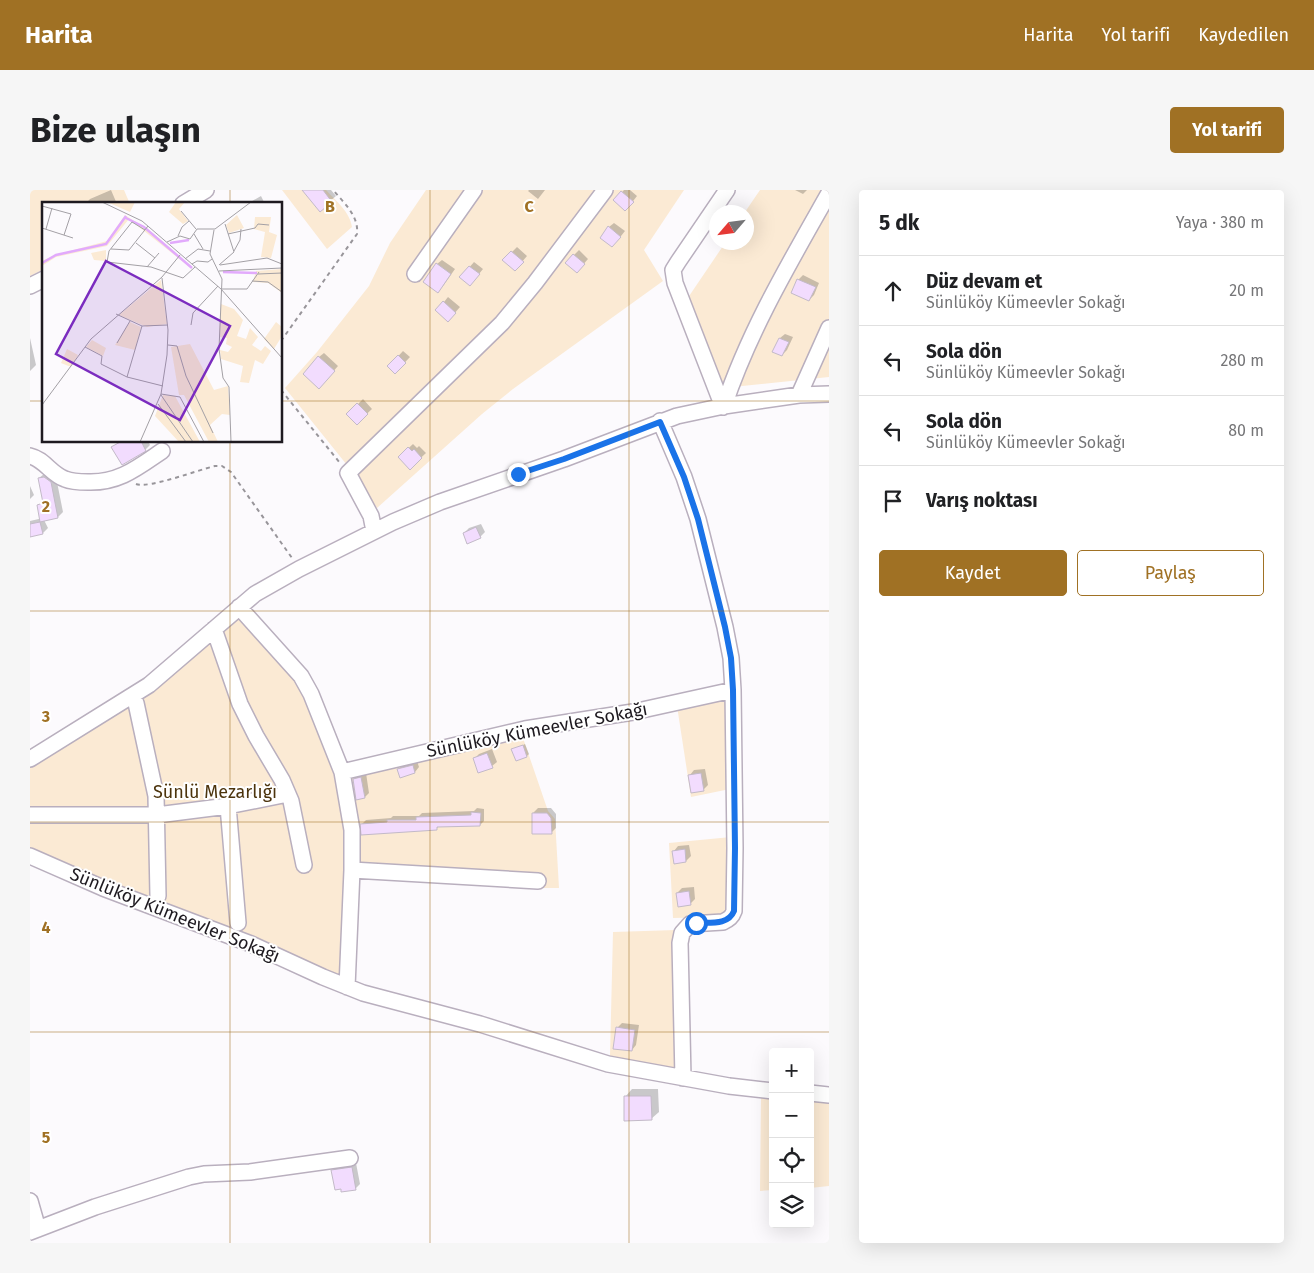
<!DOCTYPE html>
<html lang="tr">
<meta charset="utf-8">
<style>
body{margin:0;font-family:"Fira Sans",sans-serif;background:#f6f6f6;color:#202124}
.controls{position:absolute;right:15px;bottom:15px;display:grid;overflow:hidden;border-radius:5px;box-shadow:0 5px 20px #0002}
.controls button{width:45px;height:45px;display:grid;place-items:center;padding:0;border:0;border-bottom:1px solid #e0e0e0;background:#fff;color:#202124;font:25px sans-serif}
.compass{position:absolute;left:679px;top:15px;width:45px;height:45px;border-radius:50%;background:#fff;box-shadow:0 5px 20px #0002;rotate:242deg}
.stop{position:absolute;width:15px;height:15px;margin:-11px;border:4px solid #1a73e8;border-radius:50%;background:#fff}
.stop.end{background:#1a73e8;border-color:#fff;box-shadow:0 1px 5px #0008}
.list{margin:0;padding:0;list-style:none}
h2{display:flex;justify-content:space-between;align-items:center;height:65px;margin:0;padding:0 20px;font-size:21px}
h2 small{font-size:16px;font-weight:400;color:#757577}
.list li{display:grid;grid-template-columns:32px 1fr auto;gap:15px;align-items:center;box-sizing:border-box;height:70px;padding:0 20px;border-top:1px solid #e0e0e0}
.list b{display:block;font-size:19px;white-space:nowrap}
.list p{margin:0;font-size:16px;white-space:nowrap;color:#757577}
.list em{font-size:16px;font-style:normal;color:#757577}
.actions{display:flex;gap:10px;padding:15px 20px}
.actions a{flex:1;padding:11px 0;border:1px solid #a07124;border-radius:5px;text-align:center;font-size:18px;color:#a07124}
.actions .main{background:#a07124;color:#fff}
.icon{flex:none;width:28px;height:28px;fill:none;stroke:currentColor;stroke-width:2;stroke-linecap:round;stroke-linejoin:round}
.map{position:relative;flex:none;width:799px;height:1053px;overflow:hidden;border-radius:5px}
header{display:flex;align-items:center;gap:30px;box-sizing:border-box;height:70px;padding:0 25px;background:#a07124;color:#fff}
header strong{font-size:24px}
nav{display:flex;gap:28px;margin-inline-start:auto;font-size:18px}
.intro{display:flex;align-items:center;justify-content:space-between;box-sizing:border-box;height:120px;padding:0 30px}
h1{margin:0;font-size:35px}
.button{padding:12px 22px;border-radius:5px;background:#a07124;color:#fff;font-size:18px;font-weight:700}
main{display:flex;gap:30px;padding:0 30px}
aside{flex:1;background:#fff;border-radius:5px;box-shadow:0 5px 20px #0002}
.map>svg:first-child{display:block}
.green{fill:#fbead4}
.shadow{fill:#0003}
.building{fill:#f2dcfe;stroke:#c3bac8}
.lines{fill:none;stroke-linecap:round;stroke-linejoin:round}
.minor-casing{stroke:#b9afbe;stroke-width:18}
.path{stroke:#98959a;stroke-width:2;stroke-dasharray:4 4;stroke-linecap:butt}
.minor{stroke:#fff;stroke-width:15}
.route{stroke:#1a73e8;stroke-width:6}
.grid{fill:none;stroke:#a07124;stroke-width:1;stroke-opacity:0.55}
.labels{text-anchor:middle;dominant-baseline:central;stroke-width:4;stroke-linejoin:round;paint-order:stroke}
.street-label{font-size:18px;fill:#1e1a20;stroke:#fff}
.park-label{font-size:18px;fill:#4c340d;stroke:#fff}
.inset-river{fill:none;stroke:#e2aafc;stroke-width:2.5}
.inset-road{fill:none;stroke:#a3a0a5;stroke-width:1}
.view{fill:#7b2cbf;fill-opacity:0.15;stroke:#7b2cbf;stroke-width:2.5}
.inset-edge{fill:none;stroke:#1e1a20;stroke-width:2.5}
.grid-label{font-size:16px;text-anchor:middle;font-weight:bold;fill:#a07124;stroke:#fff;stroke-width:4;stroke-linejoin:round;paint-order:stroke}
</style>
<header>
<strong>Harita</strong>
<nav><a>Harita</a><a>Yol tarifi</a><a>Kaydedilen</a></nav>
</header>
<div class="intro"><h1>Bize ulaşın</h1><a class="button">Yol tarifi</a></div>
<main>
<div class="map">
<svg width="799" height="1053" viewBox="0 0 799 1053">
<rect width="100%" height="100%" fill="#fcfafd"/>
<!-- green -->
<path class="green" d="M 0,0 L 94,0 L 100,14 L 14,14 L 14,79 L 0,86 Z
M 252,0 L 296,0 C 306,11 320,22 322,37 L 297,59 Z
M 396,0 L 654,0 L 614,60 L 633,91 L 483,199 L 452,224 L 347,318 L 325,285 L 255,198 L 287,162 L 339,96 L 360,53 Z
M 730,0 L 799,0 L 799,187 L 693,198 L 653,115 L 695,53 L 716,52 L 715,22 Z
M 207,426 L 269,491 L 306,582 L 317,633 L 311,788 L 238,752 L 69,689 L 0,659 L 0,574 Z
M 699,507 L 700,599 L 661,607 L 647,516 Z
M 493,548 L 518,621 L 525,629 L 529,698 L 510,698 L 325,676 L 316,587 L 384,570 Z
M 701,647 L 699,719 L 690,727 L 643,728 L 639,653 Z
M 646,740 L 644,879 L 580,866 L 583,742 Z
M 731,907 L 743,907 L 743,1000 L 730,1001 Z
M 780,909 L 799,910 L 799,996 L 780,998 Z"/>
<!-- shadow -->
<path class="shadow" d="M 81,0 L 87,14 L 55,14 L 60,9 Z
M 279,0 L 301,0 L 306,6 L 290,20 Z
M 499,0 L 515,0 L 508,9 L 498,1 Z
M 594,0 L 600,0 L 607,6 L 600,15 L 585,10 Z
M 765,0 L 777,0 L 773,4 Z
M 231,6 L 235,14 L 217,14 Z
M 584,33 L 595,41 L 587,51 L 579,37 Z
M 487,57 L 497,66 L 485,80 L 474,70 Z
M 549,60 L 558,69 L 551,77 L 544,65 Z
M 412,70 L 425,79 L 413,96 L 407,74 Z
M 444,72 L 453,79 L 444,90 L 431,87 Z
M 773,85 L 789,93 L 784,105 L 779,110 L 768,90 Z
M 418,107 L 430,117 L 423,125 L 414,112 Z
M 755,144 L 763,147 L 757,160 L 752,165 L 744,161 L 750,148 Z
M 0,148 L 6,175 L 0,181 Z
M 373,161 L 380,167 L 365,183 L 359,176 Z
M 294,163 L 308,176 L 294,192 L 289,167 Z
M 333,209 L 342,219 L 327,233 L 318,224 Z
M 90,251 L 118,251 L 120,255 L 115,260 L 82,258 Z
M 383,254 L 387,258 L 389,256 L 396,263 L 380,278 L 369,267 Z
M 14,284 L 26,287 L 33,322 L 28,327 L 18,329 L 9,288 Z
M 0,296 L 4,305 L 0,309 Z
M 13,328 L 18,338 L 13,343 L 0,346 L 0,331 Z
M 451,334 L 455,342 L 450,347 L 434,343 L 439,338 Z
M 495,554 L 499,564 L 497,566 L 483,560 Z
M 462,559 L 467,572 L 462,576 L 444,569 L 449,564 Z
M 387,571 L 389,577 L 385,582 L 369,579 L 373,574 Z
M 675,579 L 678,595 L 673,600 L 660,585 L 664,580 Z
M 336,583 L 339,603 L 335,607 L 324,590 L 329,585 Z
M 447,618 L 454,619 L 454,631 L 450,635 L 410,635 L 406,639 L 332,634 L 336,630 L 361,628 L 363,626 L 389,626 L 392,623 L 444,621 Z
M 508,618 L 521,618 L 526,624 L 526,638 L 522,642 L 503,623 Z
M 659,655 L 661,666 L 656,671 L 644,661 L 648,656 Z
M 664,697 L 665,709 L 660,714 L 647,703 L 652,698 Z
M 592,833 L 609,835 L 606,855 L 602,860 L 587,838 Z
M 602,899 L 628,899 L 629,922 L 621,929 L 595,907 Z
M 326,973 L 330,994 L 325,999 L 302,981 L 307,976 Z"/>
<!-- building -->
<path class="building" d="M 272,0 L 293,0 L 302,12 L 290,22 Z
M 591,1 L 604,12 L 595,21 L 583,10 Z
M 578,36 L 591,47 L 582,57 L 570,48 Z
M 481,61 L 494,72 L 485,81 L 472,70 Z
M 543,64 L 555,74 L 547,83 L 535,73 Z
M 406,73 L 421,84 L 408,103 L 393,92 Z
M 439,76 L 450,84 L 440,96 L 429,87 Z
M 767,89 L 786,97 L 779,111 L 761,103 Z
M 413,111 L 426,123 L 418,132 L 405,120 Z
M 749,148 L 759,152 L 752,166 L 742,162 Z
M 368,165 L 376,173 L 365,184 L 357,176 Z
M 288,166 L 305,181 L 289,199 L 273,184 Z
M 327,213 L 338,224 L 327,235 L 316,224 Z
M 92,251 L 111,251 L 116,261 L 92,275 L 81,257 Z
M 378,257 L 382,261 L 384,259 L 392,268 L 380,280 L 368,267 Z
M 14,287 L 21,292 L 28,328 L 10,332 L 7,315 L 13,313 L 8,288 Z
M 10,332 L 13,344 L 0,347 L 0,334 Z
M 446,337 L 451,348 L 437,354 L 433,343 Z
M 493,555 L 497,567 L 486,571 L 481,559 Z
M 457,563 L 463,578 L 448,583 L 443,568 Z
M 383,575 L 385,583 L 370,588 L 367,579 Z
M 671,583 L 674,601 L 661,603 L 658,585 Z
M 331,587 L 335,608 L 326,610 L 323,589 Z
M 441,622 L 451,623 L 450,636 L 407,637 L 407,640 L 331,645 L 330,634 L 357,632 L 357,630 L 386,630 L 386,627 L 441,625 Z
M 502,623 L 517,623 L 521,628 L 522,644 L 502,644 Z
M 655,659 L 656,672 L 644,674 L 642,661 Z
M 659,701 L 661,715 L 648,717 L 646,703 Z
M 586,837 L 605,840 L 602,861 L 583,859 Z
M 594,906 L 621,906 L 622,930 L 594,931 Z
M 322,977 L 326,1000 L 311,1002 L 311,999 L 305,1000 L 301,980 Z"/>
<g class="lines">
<defs>
<path id="minor" d="M 153,14 L 176,0
M 385,84 L 444,0
M 0,96 L 14,89
M 769,205 L 799,138
M 694,216 C 719,141 760,72 799,3
M 693,217 L 645,93 L 643,80 L 648,72 L 697,0
M 630,231 L 654,287 L 668,329 L 695,437 L 701,468 L 703,500 L 705,658 L 704,721 C 702,727 699,729 693,732 L 660,734 L 652,743 L 650,753 L 653,888
M 0,266 C 14,269 21,284 35,289 C 42,292 50,292 58,292 C 89,293 107,278 132,261
M 344,341 L 341,326 L 318,283 L 472,133 L 505,93 L 575,0
M 209,417 L 271,486 L 281,504 L 312,582 L 322,640 L 322,680 L 317,797
M 184,439 L 210,514 L 226,546 L 252,590 L 261,611 L 274,675
M 106,513 L 126,606 L 128,706
M 0,569 L 119,495 L 225,404 L 269,379 L 363,332 L 410,312 L 534,269 L 647,226 L 694,216 L 769,205 L 799,204
M 312,582 L 495,539 L 603,522 L 703,500
M 198,616 L 208,733
M 0,625 L 127,625 L 198,616 L 258,604
M 0,666 L 73,698 L 221,754 L 293,787 L 333,803 L 450,834 L 578,874 L 699,896 L 743,901
M 322,680 L 508,691
M 780,903 L 799,905
M 0,1011 L 8,1039
M 0,1042 L 65,1017 L 159,987 L 174,984 L 220,982 L 320,968"/>
</defs>
<!-- minor casing -->
<use href="#minor" class="minor-casing"/>
<!-- path -->
<path class="path" d="M 251,151 L 327,44 C 329,26 314,13 303,0
M 251,200 L 310,273
M 106,294 C 118,299 168,280 185,276 L 192,276 L 201,282 L 262,368"/>
<!-- minor -->
<use href="#minor" class="minor"/>
</g>
<g class="lines">
<!-- route -->
<path class="route" d="M 488,284 L 534,269 L 630,232 L 654,287 L 668,329 L 695,437 L 701,468 L 703,500 L 705,658 L 704,721 C 698,736 679,732 666,733"/>
</g>
<!-- grid -->
<path class="grid" d="M 200,0 L 200,14M 400,0 L 400,1053M 599,0 L 599,1053M 0,211 L 14,211M 251,211 L 799,211M 200,251 L 200,1053M 0,421 L 799,421M 0,632 L 799,632M 0,842 L 799,842"/>
<g class="labels">
<!-- street labels -->
<g class="street-label">
<text transform="translate(507 540) rotate(-11)">Sünlüköy Kümeevler Sokağı</text>
<text transform="translate(145 725) rotate(22)">Sünlüköy Kümeevler Sokağı</text>
</g>
<!-- park labels -->
<g class="park-label">
<text x="185" y="602">Sünlü Mezarlığı</text>
</g>
</g>
<!-- overview -->
<g transform="translate(12 12)">
<rect width="240" height="240" fill="#fcfafd"/>
<path d="M 65,0 L 93,0 L 88,10 ZM 134,0 L 143,0 L 137,7 L 146,19 L 141,22 L 127,10 ZM 83,13 L 112,32 L 150,67 L 87,17 L 65,44 L 14,55 L 0,64 L 0,59 L 13,53 L 65,39 ZM 195,13 L 202,26 L 187,31 L 184,23 ZM 213,15 L 229,15 L 227,30 L 235,33 L 229,56 L 219,55 L 223,30 L 212,27 ZM 64,48 L 64,59 L 52,58 L 49,51 ZM 240,67 L 240,91 L 226,81 L 211,80 L 214,69 ZM 119,78 L 125,122 L 105,125 L 77,113 ZM 179,102 L 192,107 L 201,118 L 195,134 L 204,137 L 208,126 L 216,135 L 210,143 L 219,149 L 223,144 L 229,149 L 221,162 L 213,158 L 207,181 L 198,180 L 201,164 L 179,157 L 178,148 L 186,150 L 190,145 L 184,142 L 185,136 L 177,135 ZM 88,120 L 99,125 L 93,148 L 73,143 ZM 234,120 L 240,125 L 240,134 L 232,147 L 222,137 ZM 50,138 L 64,146 L 61,154 L 44,145 ZM 148,142 L 172,188 L 186,184 L 188,213 L 180,212 L 168,223 L 176,240 L 167,240 L 142,193 L 137,193 L 129,145 ZM 25,147 L 36,153 L 29,165 L 19,161 ZM 121,193 L 133,194 L 158,240 L 137,240 L 113,214 Z" fill="#fbead4"/>
<path class="inset-river" d="M 84,16 L 102,25 L 150,66M 128,41 L 147,38M 0,61 L 14,53 L 64,42 L 84,14M 181,70 L 215,71"/>
<path class="inset-road" d="M 60,0 L 100,19 L 179,87 L 240,156M 0,4 L 29,12 L 22,33M 139,9 L 154,27M 0,26 L 31,36M 4,27 L 10,6M 103,28 L 90,20 L 67,49 L 65,60 L 109,65 L 141,76 L 153,65M 172,28 L 168,52 L 180,77 L 177,147 L 181,176 L 187,185 L 189,240M 152,32 L 161,47M 186,32 L 213,26 L 216,22 L 227,23M 136,34 L 140,25 L 147,19M 125,40 L 138,34 L 148,37 L 155,27 L 173,27 L 209,0M 94,41 L 113,56M 69,47 L 87,48 L 106,24M 192,49 L 198,38 L 199,27M 143,57 L 156,47 L 168,49M 150,62 L 155,59 L 166,60 L 170,57M 177,63 L 192,50 L 183,22M 178,63 L 225,56 L 240,62M 105,65 L 117,51M 177,69 L 240,66M 216,72 L 240,71M 210,79 L 226,80 L 240,90M 180,87 L 205,87 L 217,70M 74,112 L 100,124 L 126,123M 149,123 L 151,111 L 176,84M 75,141 L 88,119M 126,143 L 135,144 L 144,174 L 171,231M 43,145 L 60,154 L 59,162 L 85,175 L 121,184M 85,175 L 100,124M 119,192 L 138,195 L 162,240M 119,193 L 151,240M 116,202 L 144,240M 0,203 L 49,137 L 120,75 L 138,53M 98,240 L 119,192 L 125,153 L 126,128 L 120,76"/>
<path class="view" d="M 64,59 L 188,124 L 138,218 L 14,152 Z"/>
<rect width="240" height="240" class="inset-edge"/>
</g>
<g class="grid-label">
<text x="300" y="22">B</text>
<text x="499" y="22">C</text>
<text x="16" y="322">2</text>
<text x="16" y="532">3</text>
<text x="16" y="743">4</text>
<text x="16" y="953">5</text>
</g>
</svg>
<div class="controls">
<button>+</button>
<button>−</button>
<button><svg class="icon" aria-label="locate" viewBox="0 0 24 24"><circle cx="12" cy="12" r="6"/><path d="M12 2v4M12 18v4M2 12h4M18 12h4"/></svg></button>
<button><svg class="icon" aria-label="layers" viewBox="0 0 24 24"><path d="M12 4l9 5-9 5-9-5zM3 14l9 5 9-5"/></svg></button>
</div>
<svg class="compass" viewBox="-18 -18 36 36"><path d="M0-13l5 13h-10z" fill="#e53935"/><path d="M0 13l5-13h-10z" fill="#757577"/></svg>
<div class="stop" style="left:666px;top:733px"></div>
<div class="stop end" style="left:488px;top:284px"></div>
</div>
<aside>
<h2>5 dk<small>Yaya · 380 m</small></h2>
<ul class="list">
<li><svg class="icon" aria-label="ahead" viewBox="0 0 24 24"><path d="M12 20V5M6 11l6-6 6 6"/></svg><div><b>Düz devam et</b><p>Sünlüköy Kümeevler Sokağı</p></div><em>20 m</em></li>
<li><svg class="icon" aria-label="left" viewBox="0 0 24 24"><path d="M17 20v-9H6M10 6l-5 5 5 5"/></svg><div><b>Sola dön</b><p>Sünlüköy Kümeevler Sokağı</p></div><em>280 m</em></li>
<li><svg class="icon" aria-label="left" viewBox="0 0 24 24"><path d="M17 20v-9H6M10 6l-5 5 5 5"/></svg><div><b>Sola dön</b><p>Sünlüköy Kümeevler Sokağı</p></div><em>80 m</em></li>
<li><svg class="icon" aria-label="arrive" viewBox="0 0 24 24"><path d="M6 21V4h12l-3 4 3 4H6"/></svg><div><b>Varış noktası</b></div></li>
</ul>
<div class="actions"><a class="main">Kaydet</a><a>Paylaş</a></div>
</aside>
</main>
